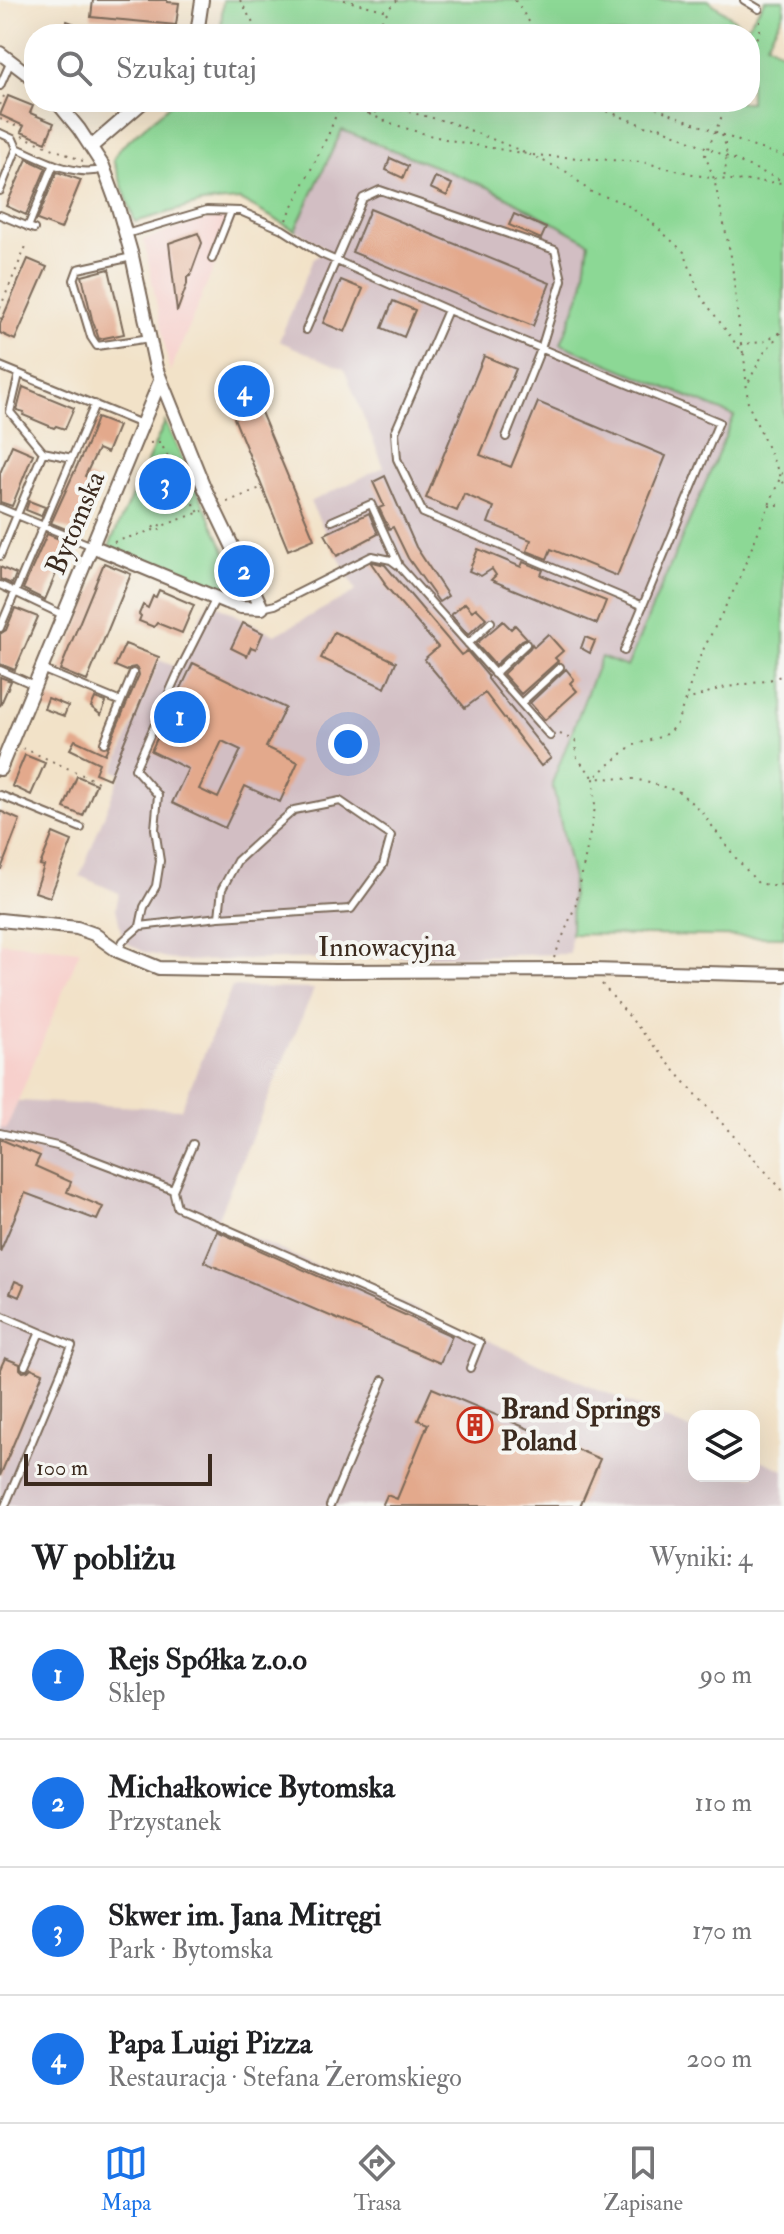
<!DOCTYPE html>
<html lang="pl">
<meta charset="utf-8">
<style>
body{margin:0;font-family:"IM FELL Double Pica",serif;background:#f6f6f6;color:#202124}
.controls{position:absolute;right:24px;bottom:24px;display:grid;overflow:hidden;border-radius:16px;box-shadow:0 8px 32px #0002}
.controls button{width:72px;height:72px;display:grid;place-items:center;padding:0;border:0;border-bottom:2px solid #e0e0e0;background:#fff;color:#202124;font:40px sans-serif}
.scale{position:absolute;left:24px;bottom:20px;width:188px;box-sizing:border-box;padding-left:8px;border:4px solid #3b2a1e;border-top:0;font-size:22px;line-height:28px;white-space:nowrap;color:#3b2a1e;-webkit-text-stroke:6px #f6f6f2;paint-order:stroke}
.you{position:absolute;left:348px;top:744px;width:28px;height:28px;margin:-20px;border:6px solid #fff;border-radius:50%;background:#1a73e8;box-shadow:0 0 0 12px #1a73e833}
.badge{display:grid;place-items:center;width:52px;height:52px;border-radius:50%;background:#1a73e8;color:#fff;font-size:26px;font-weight:700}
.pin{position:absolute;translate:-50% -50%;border:4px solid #fff;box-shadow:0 2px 8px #0006}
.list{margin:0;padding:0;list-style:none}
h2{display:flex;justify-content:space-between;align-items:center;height:104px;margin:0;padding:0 32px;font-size:34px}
h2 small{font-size:26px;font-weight:400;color:#757577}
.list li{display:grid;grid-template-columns:52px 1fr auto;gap:24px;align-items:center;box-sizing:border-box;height:128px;padding:0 32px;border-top:2px solid #e0e0e0}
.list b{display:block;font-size:30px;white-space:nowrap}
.list p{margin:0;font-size:26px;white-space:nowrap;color:#757577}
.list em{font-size:26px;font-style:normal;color:#757577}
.icon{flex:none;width:44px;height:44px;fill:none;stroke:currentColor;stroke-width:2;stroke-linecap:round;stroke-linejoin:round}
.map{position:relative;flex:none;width:784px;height:1506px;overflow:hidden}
.search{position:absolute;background:#fff;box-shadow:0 8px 32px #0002;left:24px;right:24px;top:24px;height:88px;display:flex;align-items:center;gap:20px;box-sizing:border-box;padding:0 28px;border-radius:32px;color:#757577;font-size:30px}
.sheet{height:616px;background:#fff}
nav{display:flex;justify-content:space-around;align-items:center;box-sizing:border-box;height:112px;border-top:2px solid #e0e0e0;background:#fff;font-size:22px;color:#757577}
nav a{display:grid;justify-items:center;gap:4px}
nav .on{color:#1a73e8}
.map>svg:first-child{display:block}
.built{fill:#f7d0cc}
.industrial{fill:#d2bec3}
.green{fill:#8cd895;stroke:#64815a;stroke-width:2}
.building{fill:#e3a98c;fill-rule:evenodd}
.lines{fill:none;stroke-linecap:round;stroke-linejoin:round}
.service-casing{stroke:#7b6a5a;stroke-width:10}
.minor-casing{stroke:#7b6a5a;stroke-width:16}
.path{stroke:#7b6a5a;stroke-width:2;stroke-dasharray:2 6;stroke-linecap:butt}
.service{stroke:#fff;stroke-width:6}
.minor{stroke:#fff;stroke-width:12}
.labels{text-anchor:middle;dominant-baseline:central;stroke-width:8;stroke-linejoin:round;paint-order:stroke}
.street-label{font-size:28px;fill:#3b2a1e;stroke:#f6f6f2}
.poi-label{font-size:28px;font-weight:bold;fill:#3b2a1e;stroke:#f6f6f2;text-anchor:start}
</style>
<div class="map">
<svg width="784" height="1506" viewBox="0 0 784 1506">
<rect width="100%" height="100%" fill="#f6f6f2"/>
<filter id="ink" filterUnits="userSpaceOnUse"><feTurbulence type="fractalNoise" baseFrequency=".0125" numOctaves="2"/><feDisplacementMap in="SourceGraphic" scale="16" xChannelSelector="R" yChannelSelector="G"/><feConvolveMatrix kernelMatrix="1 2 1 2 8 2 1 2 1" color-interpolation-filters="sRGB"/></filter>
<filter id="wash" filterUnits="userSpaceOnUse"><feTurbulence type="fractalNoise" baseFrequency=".006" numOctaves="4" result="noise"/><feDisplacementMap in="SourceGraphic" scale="32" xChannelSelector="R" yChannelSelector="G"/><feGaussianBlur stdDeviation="1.8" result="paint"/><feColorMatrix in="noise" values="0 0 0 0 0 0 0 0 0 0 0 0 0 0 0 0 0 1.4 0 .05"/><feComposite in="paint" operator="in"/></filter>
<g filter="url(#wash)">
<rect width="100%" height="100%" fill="#f2e2c8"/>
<!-- built -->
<path class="built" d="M 236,215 L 170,372 L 144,240 L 199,221 Z
M 0,942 L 80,950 L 6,1130 L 0,1127 Z"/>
<!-- industrial -->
<path class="industrial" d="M 342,130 L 490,188 L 590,242 L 583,287 L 561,344 L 734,416 L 627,668 L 601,657 L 552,783 L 572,875 L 570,954 L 178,961 L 144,952 L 123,941 L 116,908 L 119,893 L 80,876 L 121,773 L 114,771 L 159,660 L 176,667 L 209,601 L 275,635 L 356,591 L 310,502 L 384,467 L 344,369 L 279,341 L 313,259 L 321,254 L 324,247 L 295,230 Z
M 232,987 L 314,989 L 216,1222 L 694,1431 L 694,1476 L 754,1476 L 754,1457 L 784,1470 L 784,1506 L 0,1506 L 0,1127 L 6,1129 L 18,1101 L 181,1109 Z"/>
<!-- green -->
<path class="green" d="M 223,0 L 708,0 L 746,28 L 765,0 L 784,0 L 784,12 L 767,43 L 784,54 L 784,937 L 571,934 L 572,875 L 552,783 L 601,657 L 627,667 L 734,416 L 561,344 L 583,287 L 589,242 L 490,188 L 342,130 L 295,230 L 240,200 L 202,203 L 135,222 L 113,160 L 119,149 L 173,102 L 750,102 L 750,34 L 218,34 L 221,27 Z
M 165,422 L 248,599 L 234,597 L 109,546 Z"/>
<g id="blocks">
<!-- building -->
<path class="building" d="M 93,0 L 167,0 L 167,2 L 179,3 L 176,25 L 91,17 Z
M 67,21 L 99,33 L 99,34 L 62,34 Z
M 8,96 L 33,106 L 30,113 L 54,123 L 46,142 L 21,132 L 24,126 L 0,115 Z
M 390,158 L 408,166 L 403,178 L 386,170 Z
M 27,159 L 46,168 L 26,215 L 6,206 Z
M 57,172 L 81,180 L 61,229 L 37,220 Z
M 435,177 L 452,184 L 447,196 L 430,188 Z
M 370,209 L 550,283 L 533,326 L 352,252 Z
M 514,214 L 546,228 L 541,239 L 509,225 Z
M 198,233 L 202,243 L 190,276 L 187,277 L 187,284 L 177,312 L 169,243 Z
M 28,259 L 47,267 L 15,340 L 0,333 L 0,324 Z
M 109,269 L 124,334 L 99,339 L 92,319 L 82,276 Z
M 341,280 L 363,289 L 345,332 L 323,323 Z
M 393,301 L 415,310 L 404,337 L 382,328 Z
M 484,356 L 516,369 L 480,455 L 511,467 L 538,402 L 666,456 L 617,576 L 551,549 L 547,559 L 527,551 L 531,540 L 488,523 L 494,507 L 464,494 L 457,511 L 426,498 Z
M 245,374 L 314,539 L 288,550 L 234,418 L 244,414 L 230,381 Z
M 23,387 L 74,408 L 65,429 L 56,426 L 54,428 L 23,415 L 24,412 L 17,410 Z
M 97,418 L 118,426 L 107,453 L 98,449 L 85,476 L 95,480 L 73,532 L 51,523 L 87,444 Z
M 12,445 L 33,454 L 12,506 L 0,502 L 0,473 Z
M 385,476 L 416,547 L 448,596 L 439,602 L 408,558 L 393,527 L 389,529 L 379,508 L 384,506 L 373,482 Z
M 29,501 L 45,507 L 41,516 L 26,510 Z
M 369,513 L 378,534 L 337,556 L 325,534 Z
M 47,534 L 69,543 L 45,600 L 23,589 Z
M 478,549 L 521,567 L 523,562 L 543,570 L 541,575 L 606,601 L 597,624 L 491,580 L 496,575 L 492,569 L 481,576 L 469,571 Z
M 373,562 L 385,565 L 461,655 L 467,651 L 488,676 L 488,679 L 551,758 L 541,766 L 485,693 L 465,708 L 424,659 L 438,647 L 384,584 L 385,583 L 371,563 Z
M 104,563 L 131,574 L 87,681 L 60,670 Z
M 0,567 L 16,574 L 12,584 L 0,579 Z
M 159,590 L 194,605 L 182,633 L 157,623 L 154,627 L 139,621 L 141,616 L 139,614 L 143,605 L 148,608 L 153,596 L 156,597 Z
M 465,603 L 472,611 L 476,608 L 486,618 L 468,635 L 451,615 Z
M 15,608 L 38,617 L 15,670 L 0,664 L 0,634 L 6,630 Z
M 503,621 L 511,629 L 515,625 L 527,638 L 522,640 L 495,665 L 476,644 Z
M 243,623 L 263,633 L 256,649 L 251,647 L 247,656 L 231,648 Z
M 334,632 L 396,662 L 385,688 L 321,658 Z
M 548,634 L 563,651 L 555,658 L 558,661 L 521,694 L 503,674 L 530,648 L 532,644 L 534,647 Z
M 585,637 L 595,641 L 590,653 L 581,648 Z
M 125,644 L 159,657 L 109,779 L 95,773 L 99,763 L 70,749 L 75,740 L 105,754 L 139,675 L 138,670 L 135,667 L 130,668 L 127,671 L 115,666 Z
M 193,663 L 285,708 L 266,747 L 298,762 L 280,802 L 245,786 L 225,828 L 172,803 L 188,769 L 151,751 ZM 222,741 L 241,750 L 218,798 L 199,789 Z
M 566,669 L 574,679 L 570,683 L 577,691 L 545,720 L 530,703 Z
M 0,677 L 11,681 L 0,706 Z
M 48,698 L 68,706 L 64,716 L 44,709 Z
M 95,698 L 106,702 L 101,715 L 91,707 Z
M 25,755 L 45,763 L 31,795 L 12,786 Z
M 77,776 L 96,784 L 83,816 L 64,808 Z
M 0,811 L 20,820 L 1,869 L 0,869 Z
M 53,833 L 72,841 L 50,897 L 35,892 L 44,866 L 40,865 Z
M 0,1139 L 40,1156 L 35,1166 L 71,1182 L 67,1192 L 103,1207 L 97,1220 L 25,1193 L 0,1252 Z
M 217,1231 L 452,1336 L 440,1363 L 204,1262 Z
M 15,1281 L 24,1285 L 19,1297 L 10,1293 Z
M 5,1358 L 20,1364 L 20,1369 L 23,1372 L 28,1371 L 31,1368 L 43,1373 L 0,1476 L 0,1369 Z
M 432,1388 L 600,1459 L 580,1506 L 382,1506 L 387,1495 L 397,1499 L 428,1424 L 418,1420 Z"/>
</g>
</g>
<g filter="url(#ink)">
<use href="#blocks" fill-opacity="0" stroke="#7b6a5a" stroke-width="2"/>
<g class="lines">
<defs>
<path id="service" d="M 744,0 L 759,9
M 0,86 L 11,61
M 0,133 L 13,139 L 17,148 C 44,160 75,178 104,169
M 0,191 L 17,148
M 0,215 L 34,229
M 28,227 L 54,164
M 126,234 L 207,210 L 240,211 L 282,229 L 321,254 L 448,310 L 719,422 L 624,651
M 132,257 L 78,269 L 74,280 L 91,337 L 97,346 L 150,338
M 212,259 L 231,211
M 448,310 L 395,432 L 397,459 L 423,513 L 643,606
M 306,330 L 363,198 L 380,190 L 555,250 L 562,280 L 541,349 L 506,437
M 0,366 L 144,425
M 19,374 L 10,412 L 43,452
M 0,508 L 92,546
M 332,521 L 371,504 L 398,563
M 0,556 L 43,452 L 72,458 L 95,404
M 0,585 L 63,615
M 262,608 L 275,605 L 372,556 L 391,560 L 399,566 L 550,736
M 0,628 L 72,458
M 468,644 L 491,622
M 41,669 L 121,702
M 0,670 L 34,685
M 494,674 L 526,644
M 521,703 L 560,667
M 104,743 L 133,673
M 0,795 L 81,828
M 140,926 L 144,907 L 156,886 L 160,861 L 155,829 L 158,795 L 135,769 L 177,675 L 216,598
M 118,951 L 123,941 L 140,926 L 219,917 L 351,909 L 383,865 L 391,836 L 340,801 L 294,810 L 261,839 L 237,861 L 222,889 L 219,917
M 0,1133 L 57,1146 L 173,1190 L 193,1144
M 173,1190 L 177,1207 L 400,1305 L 480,1343 L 470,1368
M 3,1316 L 72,1346 L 5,1506
M 25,1366 L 40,1332
M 330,1506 L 383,1380"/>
<path id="minor" d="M 197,34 L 202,0
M 0,53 L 34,79
M 57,102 L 79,129 L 103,166 L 117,204 L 132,256 L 156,368 L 204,487 L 262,608 L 241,607 L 226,602 L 92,546
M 91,147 L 143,102
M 0,769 L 160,381
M 0,920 L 77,928 L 94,934 L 118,951 L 159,968 L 335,971 L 591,970 L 784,975"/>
</defs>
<!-- service casing -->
<use href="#service" class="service-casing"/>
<!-- minor casing -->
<use href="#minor" class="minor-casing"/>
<!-- path -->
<path class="path" d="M 240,0 L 259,34
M 344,0 L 388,11
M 515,0 L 537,34
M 373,34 L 393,3 L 398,0
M 750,53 L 760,30 L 760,20
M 355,102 L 369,114 L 418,102
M 370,102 L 452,123 L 524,152 L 569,173 L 589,191 L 624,203 L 650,221 L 684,252 L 700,295 L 744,355 L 748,404 L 784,484
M 585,102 L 647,127 L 657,126 L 783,181
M 641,102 L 754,147 L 784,156
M 0,105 L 4,96
M 369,114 C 422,138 470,144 527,154
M 0,119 L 15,125 L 14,128
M 722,135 C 729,151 726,163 724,179
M 22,136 L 83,161
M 533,155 L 642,162 L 714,179 L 705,155 L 728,102
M 286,220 L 329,133 L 341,102
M 0,308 L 27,244
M 0,318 L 2,319
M 741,344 L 731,256 L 714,179 L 784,183
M 743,353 L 741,344 L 763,342 L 782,331 L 763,354 L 747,385
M 150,443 L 160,442 L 199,513
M 227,502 L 263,487
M 769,506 L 784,504
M 153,528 L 156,524 L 162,526
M 114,542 L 153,530 L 156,532 L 159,531 L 162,526 L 203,511
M 219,585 L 228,570
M 685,701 L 721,688 L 766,681 L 784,675
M 560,734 L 575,741 L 577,758 L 594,778 L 631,746 L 663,736 L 676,726 L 701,654 L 737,584 L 784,468
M 23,748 L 98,782
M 554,958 L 576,904 L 595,808 L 594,778 L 635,779 L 678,791 L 701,811 L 735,857 L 758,883 L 774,886 L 784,884
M 602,984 L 675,1071 L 784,1192"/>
<!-- service -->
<use href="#service" class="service"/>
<!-- minor -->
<use href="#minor" class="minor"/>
</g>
</g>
<!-- icons -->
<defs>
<symbol id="building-ring" viewBox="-11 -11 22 22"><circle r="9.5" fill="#f6f6f2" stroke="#c8321e" stroke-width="1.5"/><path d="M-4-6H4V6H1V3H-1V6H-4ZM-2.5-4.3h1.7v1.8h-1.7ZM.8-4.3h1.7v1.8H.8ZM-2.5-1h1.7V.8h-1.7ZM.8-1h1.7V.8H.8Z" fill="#c8321e"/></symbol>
</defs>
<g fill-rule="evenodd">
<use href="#building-ring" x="455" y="1405" width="40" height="40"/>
</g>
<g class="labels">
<!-- street labels -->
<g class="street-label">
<text transform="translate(76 523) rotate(-67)">Bytomska</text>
<text x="387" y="947">Innowacyjna</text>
</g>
<!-- poi labels -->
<g class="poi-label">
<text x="501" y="1409">Brand Springs<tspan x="501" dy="32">Poland</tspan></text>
</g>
</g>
</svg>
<div class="controls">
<button><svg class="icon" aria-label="layers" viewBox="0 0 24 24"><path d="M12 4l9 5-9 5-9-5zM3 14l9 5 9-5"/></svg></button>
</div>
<div class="scale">100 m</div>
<div class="you"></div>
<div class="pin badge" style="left:180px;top:717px">1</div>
<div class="pin badge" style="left:244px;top:571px">2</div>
<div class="pin badge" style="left:165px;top:484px">3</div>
<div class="pin badge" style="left:244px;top:391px">4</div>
<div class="search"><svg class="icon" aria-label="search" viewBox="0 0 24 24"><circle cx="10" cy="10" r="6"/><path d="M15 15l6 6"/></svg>Szukaj tutaj</div>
</div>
<section class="sheet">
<h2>W pobliżu<small>Wyniki: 4</small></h2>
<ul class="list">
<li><span class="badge">1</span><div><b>Rejs Spółka z.o.o</b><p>Sklep</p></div><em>90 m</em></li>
<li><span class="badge">2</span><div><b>Michałkowice Bytomska</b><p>Przystanek</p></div><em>110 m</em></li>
<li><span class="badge">3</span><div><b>Skwer im. Jana Mitręgi</b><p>Park · Bytomska</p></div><em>170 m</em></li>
<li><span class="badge">4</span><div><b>Papa Luigi Pizza</b><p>Restauracja · Stefana Żeromskiego</p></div><em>200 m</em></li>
</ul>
</section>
<nav>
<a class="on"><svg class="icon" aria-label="map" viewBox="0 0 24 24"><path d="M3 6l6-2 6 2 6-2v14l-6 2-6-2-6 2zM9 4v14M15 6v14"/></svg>Mapa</a>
<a><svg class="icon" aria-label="directions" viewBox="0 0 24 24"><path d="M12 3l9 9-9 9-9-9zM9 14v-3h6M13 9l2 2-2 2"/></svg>Trasa</a>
<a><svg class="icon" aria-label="saved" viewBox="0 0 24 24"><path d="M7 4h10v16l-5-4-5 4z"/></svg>Zapisane</a>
</nav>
